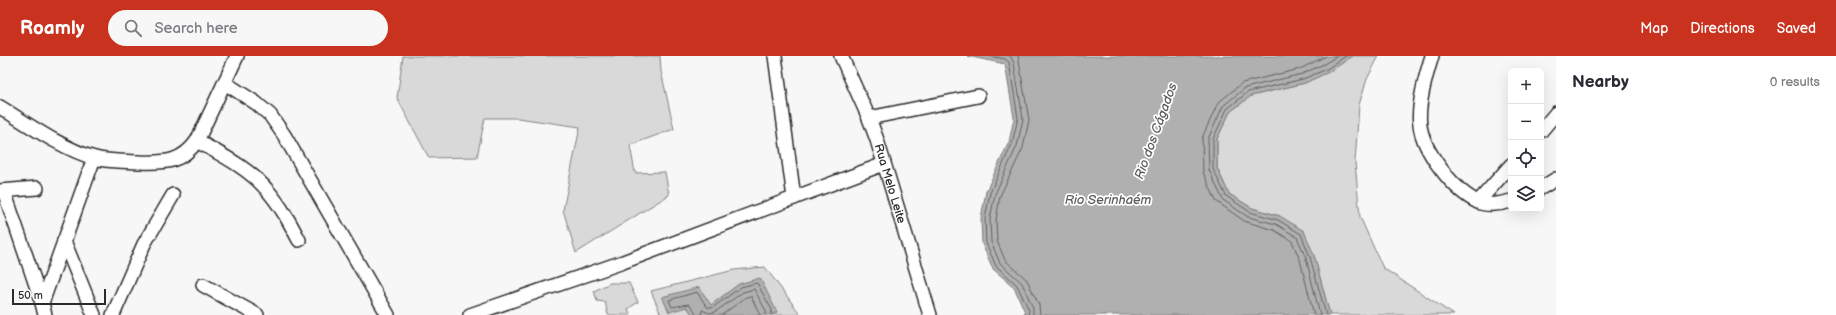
<!DOCTYPE html>
<meta charset="utf-8">
<style>
body{margin:0;font-family:"Balsamiq Sans",sans-serif;background:#f7f7f7;color:#2b2b33}
.controls{position:absolute;right:12px;top:12px;display:grid;overflow:hidden;border-radius:6px;box-shadow:0 4px 16px #0002}
.controls button{width:36px;height:36px;display:grid;place-items:center;padding:0;border:0;border-bottom:1px solid #e1e1e2;background:#fff;color:#2b2b33;font:20px sans-serif}
.scale{position:absolute;left:12px;bottom:10px;width:94px;box-sizing:border-box;padding-left:4px;border:2px solid #2b2b2b;border-top:0;font-size:11px;line-height:14px;white-space:nowrap;color:#2b2b2b;-webkit-text-stroke:3px #fff;paint-order:stroke}
.list{margin:0;padding:0;list-style:none}
h2{display:flex;justify-content:space-between;align-items:center;height:52px;margin:0;padding:0 16px;font-size:17px}
h2 small{font-size:13px;font-weight:400;color:#7c7c81}
.icon{flex:none;width:22px;height:22px;fill:none;stroke:currentColor;stroke-width:2;stroke-linecap:round;stroke-linejoin:round}
.map{position:relative;flex:none;width:1556px;height:259px;overflow:hidden}
header{display:flex;align-items:center;gap:24px;box-sizing:border-box;height:56px;padding:0 20px;background:#c8321e;color:#fff}
header strong{font-size:19px}
nav{display:flex;gap:22px;margin-inline-start:auto;font-size:14px}
.search{width:280px;height:36px;background:#f7f7f7;display:flex;align-items:center;gap:10px;box-sizing:border-box;padding:0 14px;border-radius:22px;color:#7c7c81;font-size:15px}
main{display:flex}
aside{flex:1;background:#fff}
.map>svg:first-child{display:block}
.green{fill:#d9d9d9;stroke:#828282}
.water{fill:#b0b0b0;stroke:#7b7b7b}
.lines{fill:none;stroke-linecap:round;stroke-linejoin:round}
.shore{stroke:#606060;stroke-width:1}
.street-casing{stroke:#2b2b2b;stroke-width:16}
.street{stroke:#fff;stroke-width:13}
.labels{text-anchor:middle;dominant-baseline:central;stroke-width:3.5;stroke-linejoin:round;paint-order:stroke}
.street-label{font-size:12px;fill:#2b2b2b;stroke:#fff}
.water-label{font-size:13px;font-style:italic;fill:#5a5a5a;stroke:#fff}
</style>
<header>
<strong>Roamly</strong>
<div class="search"><svg class="icon" aria-label="search" viewBox="0 0 24 24"><circle cx="10" cy="10" r="6"/><path d="M15 15l6 6"/></svg>Search here</div>
<nav><a>Map</a><a>Directions</a><a>Saved</a></nav>
</header>
<main>
<div class="map">
<svg width="1556" height="259" viewBox="0 0 1556 259">
<rect width="100%" height="100%" fill="#f7f7f7"/>
<filter id="ink" filterUnits="userSpaceOnUse"><feTurbulence type="fractalNoise" baseFrequency=".025" numOctaves="2"/><feDisplacementMap in="SourceGraphic" scale="8" xChannelSelector="R" yChannelSelector="G"/><feConvolveMatrix kernelMatrix="1 2 1 2 8 2 1 2 1" color-interpolation-filters="sRGB"/></filter>
<g filter="url(#ink)">
<!-- green -->
<path class="green" d="M 403,0 L 660,0 L 661,15 L 674,73 L 630,89 L 635,117 L 665,116 L 669,139 L 576,197 L 563,154 L 580,71 L 518,62 L 485,62 L 477,101 L 429,102 L 397,42 Z
M 1353,0 L 1379,0 L 1367,23 L 1359,49 L 1355,106 L 1360,161 L 1383,212 L 1454,259 L 1330,259 L 1314,199 L 1280,160 L 1252,152 L 1229,138 L 1217,112 L 1217,83 L 1230,56 L 1251,40 L 1305,27 Z
M 765,211 L 801,259 L 772,259 L 777,256 L 739,228 L 711,249 L 687,251 L 693,259 L 661,259 L 651,235 L 734,214 Z
M 610,227 L 629,227 L 638,246 L 628,253 L 631,259 L 608,259 L 605,246 L 597,245 L 594,235 Z"/>
<!-- water -->
<path class="water" d="M 967,0 L 1353,0 L 1329,16 L 1305,27 L 1251,40 L 1230,56 L 1217,83 L 1217,112 L 1229,138 L 1252,152 L 1280,160 L 1304,175 L 1314,199 L 1330,259 L 1022,259 L 1025,256 L 1014,231 L 993,213 L 982,188 L 981,162 L 986,135 L 1009,86 L 1014,62 L 1005,8 Z
M 760,222 L 777,256 L 772,259 L 693,259 L 687,251 L 669,256 L 662,241 L 699,231 L 711,249 L 739,228 Z"/>
<g class="lines">
<!-- shore -->
<path class="shore" d="M 988,0 L 1005,3 L 1009,6 L 1018,62 L 1012,88 L 990,137 L 985,163 L 986,187 L 996,210 L 1017,229 L 1029,254 L 1028,259
M 1010,0 L 1014,7 L 1023,63 L 1017,90 L 995,138 L 990,163 L 991,186 L 1000,207 L 1022,227 L 1033,252 L 1033,259
M 1018,0 L 1029,64 L 1023,92 L 1000,140 L 996,164 L 997,185 L 1005,204 L 1027,224 L 1039,249 L 1040,259
M 696,259 L 695,255 L 689,248 L 672,251 L 669,244 L 697,236 L 707,251 L 712,252 L 741,231 L 757,227 L 772,254 L 771,259
M 701,259 L 702,254 L 709,257 L 715,256 L 743,236 L 754,233 L 766,255 L 766,259
M 722,259 L 746,241 L 751,240 L 760,259
M 1314,259 L 1300,204 L 1292,185 L 1274,174 L 1244,165 L 1216,145 L 1203,116 L 1202,82 L 1218,47 L 1242,27 L 1300,13 L 1326,0
M 1320,259 L 1306,202 L 1297,181 L 1276,168 L 1248,161 L 1223,144 L 1209,114 L 1208,83 L 1223,50 L 1245,32 L 1302,18 L 1324,8 L 1337,0
M 1326,259 L 1310,201 L 1301,178 L 1278,164 L 1250,156 L 1226,140 L 1213,113 L 1213,83 L 1227,53 L 1248,36 L 1303,23 L 1327,13 L 1346,0"/>
<defs>
<g id="street">
<path d="M 775,0 L 794,142"/>
<path id="s1" d="M 841,0 L 869,62 L 877,84 L 930,259"/>
<path d="M 1432,0 C 1426,19 1417,50 1420,69 C 1423,95 1454,135 1478,146 C 1487,150 1502,148 1511,145"/>
<path d="M 225,27 L 256,47 L 270,59 L 284,79 L 388,259"/>
<path d="M 0,51 C 26,67 66,95 95,102 C 109,106 126,105 141,106 C 166,107 182,106 197,85 L 237,0"/>
<path d="M 869,62 L 978,40"/>
<path d="M 1541,75 L 1556,57"/>
<path d="M 197,85 C 222,99 250,113 268,135 C 281,150 290,167 299,184"/>
<path d="M 1541,132 L 1556,123"/>
<path d="M 0,135 L 37,132"/>
<path d="M 4,135 L 42,247"/>
<path d="M 1478,146 L 1511,109"/>
<path d="M 64,185 L 94,259"/>
<path d="M 203,229 L 257,259"/>
<path d="M 45,259 L 42,247 L 94,102"/>
<path d="M 113,259 L 144,188 L 173,139"/>
<path d="M 470,259 L 623,206 L 884,108"/>
</g>
</defs>
<!-- street casing -->
<use href="#street" class="street-casing"/>
<!-- street -->
<use href="#street" class="street"/>
</g>
</g>
<g class="labels">
<!-- street labels -->
<g class="street-label">
<text stroke="none"><textPath href="#s1" startOffset="137">Rua Melo Leite</textPath></text>
</g>
<!-- water labels -->
<g class="water-label">
<text transform="translate(1156 75) rotate(-70)">Rio dos Cágados</text>
<text x="1108" y="144">Rio Serinhaém</text>
</g>
</g>
</svg>
<div class="controls">
<button>+</button>
<button>−</button>
<button><svg class="icon" aria-label="locate" viewBox="0 0 24 24"><circle cx="12" cy="12" r="6"/><path d="M12 2v4M12 18v4M2 12h4M18 12h4"/></svg></button>
<button><svg class="icon" aria-label="layers" viewBox="0 0 24 24"><path d="M12 4l9 5-9 5-9-5zM3 14l9 5 9-5"/></svg></button>
</div>
<div class="scale">50 m</div>
</div>
<aside>
<h2>Nearby<small>0 results</small></h2>
<ul class="list">
</ul>
</aside>
</main>
